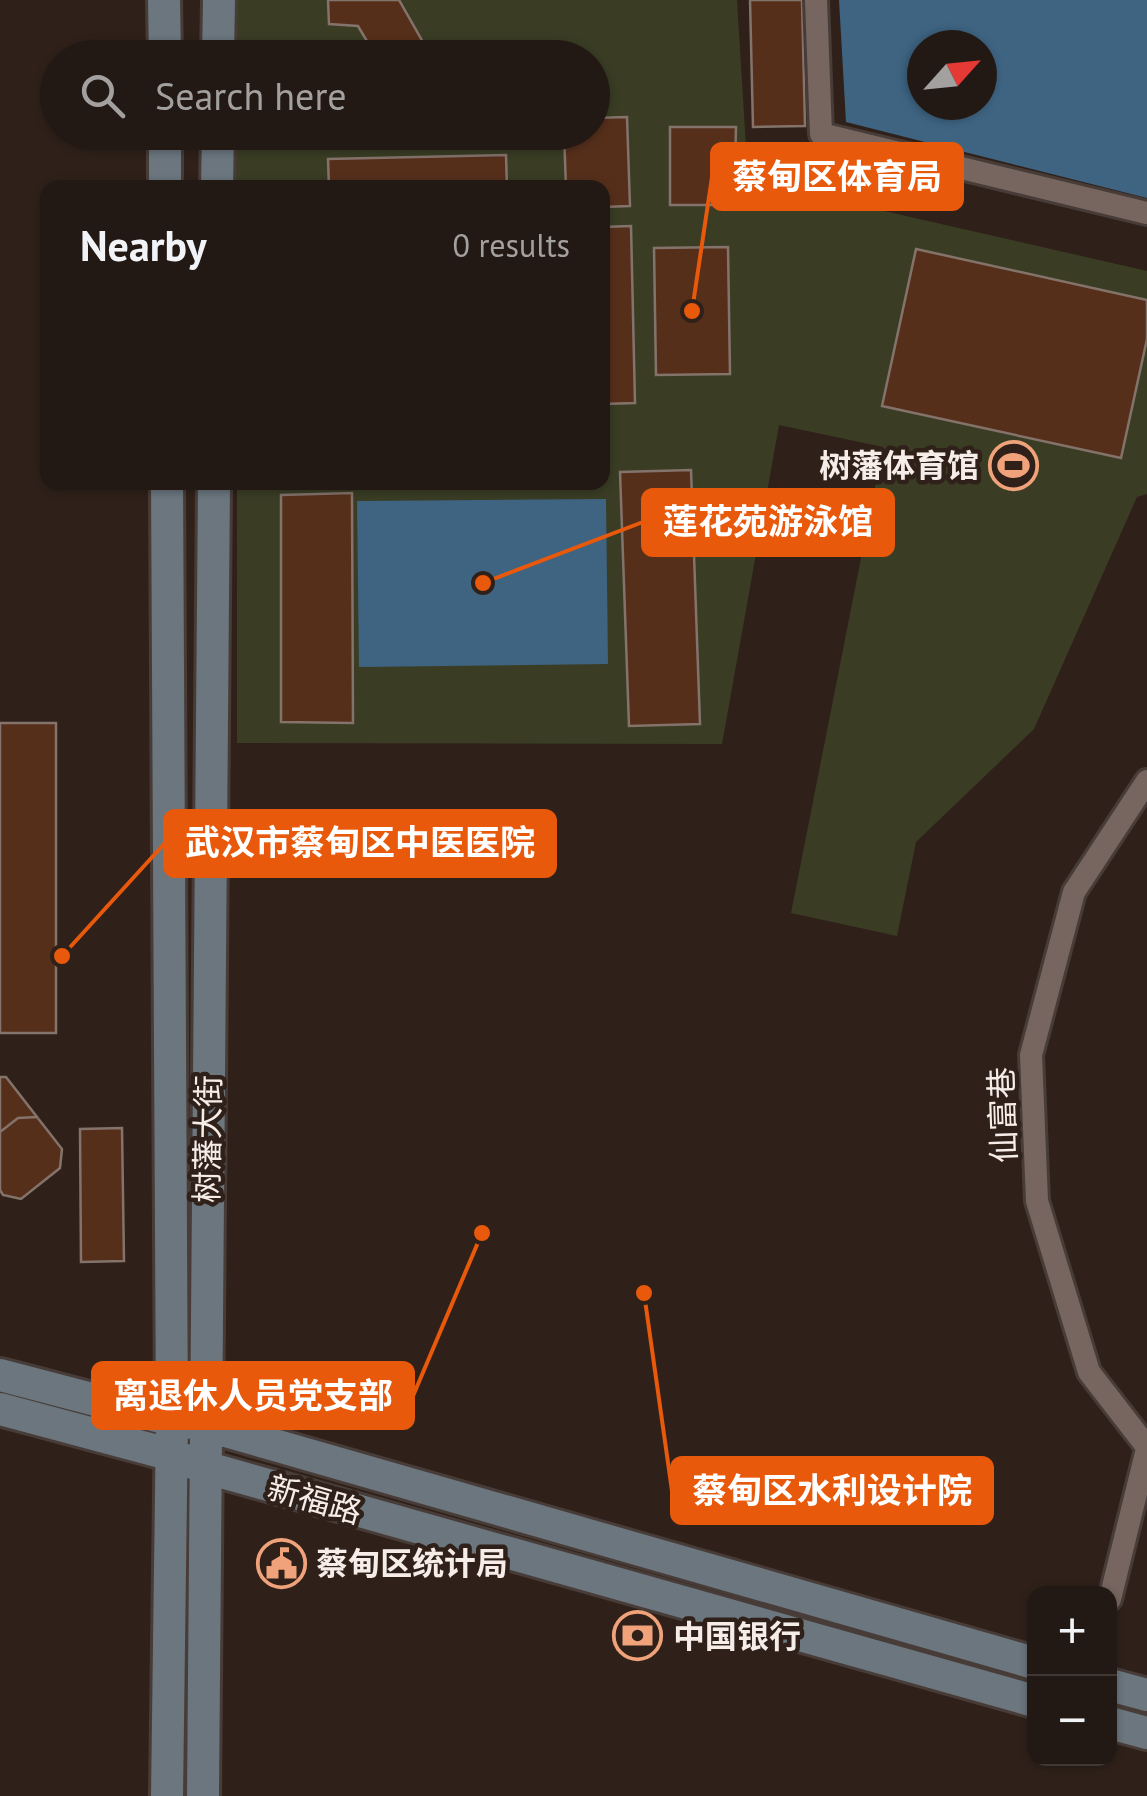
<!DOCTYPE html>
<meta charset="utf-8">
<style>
body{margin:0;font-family:"PT Sans","Noto Sans SC",sans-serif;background:#2b221d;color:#f1f3f6}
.controls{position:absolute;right:30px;bottom:30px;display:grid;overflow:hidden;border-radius:20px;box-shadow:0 2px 8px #0004}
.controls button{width:90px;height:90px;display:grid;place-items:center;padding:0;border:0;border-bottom:2px solid #403834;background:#231914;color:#f1f3f6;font:50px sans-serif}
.compass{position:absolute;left:907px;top:30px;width:90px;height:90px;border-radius:50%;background:#231914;box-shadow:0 2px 8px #0004;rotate:63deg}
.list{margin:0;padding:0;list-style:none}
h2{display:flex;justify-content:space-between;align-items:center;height:130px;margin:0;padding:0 40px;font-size:42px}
h2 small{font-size:32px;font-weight:400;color:#a3a0a0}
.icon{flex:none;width:55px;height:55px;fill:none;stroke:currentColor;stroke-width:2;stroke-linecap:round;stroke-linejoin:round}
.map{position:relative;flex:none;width:1147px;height:1796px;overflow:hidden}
.search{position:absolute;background:#231914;box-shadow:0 2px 8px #0004;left:40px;top:40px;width:570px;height:110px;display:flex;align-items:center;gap:25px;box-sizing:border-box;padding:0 35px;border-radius:55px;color:#a3a0a0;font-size:38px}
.panel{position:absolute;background:#231914;box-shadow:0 2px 8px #0004;left:40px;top:180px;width:570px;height:310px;border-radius:20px}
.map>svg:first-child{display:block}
.green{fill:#3a3d24}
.water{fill:#3e6482;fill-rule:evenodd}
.building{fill:#562f1b;stroke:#84736b;stroke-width:2.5}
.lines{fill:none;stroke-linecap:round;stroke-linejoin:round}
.street-casing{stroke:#473c37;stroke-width:28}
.secondary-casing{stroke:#473c37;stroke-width:38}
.street{stroke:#77665f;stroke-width:22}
.secondary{stroke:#6b767f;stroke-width:32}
.labels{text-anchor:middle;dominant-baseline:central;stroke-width:9;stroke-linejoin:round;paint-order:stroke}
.poi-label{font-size:32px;font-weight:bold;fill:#f6ece8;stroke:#2f211a;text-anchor:start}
.street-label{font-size:32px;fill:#f6ece8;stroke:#2f211a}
.leader{fill:none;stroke:#e8590c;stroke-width:4}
.callout-dot{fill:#e8590c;stroke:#2f211a;stroke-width:4}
.callout{fill:#e8590c;stroke:#e8590c;stroke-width:4}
.callout-label{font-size:35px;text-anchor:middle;font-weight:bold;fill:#fff}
</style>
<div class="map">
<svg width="1147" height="1796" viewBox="0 0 1147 1796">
<rect width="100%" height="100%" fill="#2f211a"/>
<!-- green -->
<path class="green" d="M 236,0 L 737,0 L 748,180 L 1147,271 L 1147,494 L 1137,497 L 1034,729 L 916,842 L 897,936 L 791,913 L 883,447 L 779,425 L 722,744 L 237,743 L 237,483 L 602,482 L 602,188 L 236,187 L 236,133 L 592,132 L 592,58 L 236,57 Z"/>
<!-- water -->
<path class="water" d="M 839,0 L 1147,0 L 1147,198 L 846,122 ZM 922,45 L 982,45 L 982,105 L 922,105 Z
M 606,499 L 608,664 L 359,667 L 357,501 Z"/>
<!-- building -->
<path class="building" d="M 328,0 L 399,0 L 432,58 L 377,58 L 358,26 L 329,24 Z
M 750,0 L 802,0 L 805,126 L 753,127 Z
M 627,117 L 630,206 L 602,207 L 602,188 L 566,188 L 564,132 L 592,132 L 592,118 Z
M 670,127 L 736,127 L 735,164 L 718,164 L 718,205 L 670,205 Z
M 506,155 L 507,188 L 329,188 L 328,159 Z
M 631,226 L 635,403 L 602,404 L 602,227 Z
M 728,247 L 730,374 L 656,375 L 654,248 Z
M 916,249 L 1147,300 L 1147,339 L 1121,458 L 882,406 Z
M 691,470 L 700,724 L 629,726 L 620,472 Z
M 352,493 L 353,723 L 281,722 L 281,495 Z
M 0,723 L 56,723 L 56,1033 L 0,1033 Z
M 0,1077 L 6,1077 L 37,1117 L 18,1118 L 0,1132 Z
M 37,1117 L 62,1149 L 60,1168 L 21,1199 L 3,1195 L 0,1190 L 0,1132 L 18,1118 Z
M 122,1128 L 124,1261 L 81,1262 L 80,1129 Z"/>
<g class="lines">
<defs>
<path id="street" d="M 816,0 L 821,134 L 1147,213
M 1147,781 L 1074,892 L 1031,1055 L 1037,1201 L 1089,1372 L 1147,1447
M 1110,1599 L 1147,1449"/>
<path id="secondary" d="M 164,0 L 165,58
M 218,58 L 219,0
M 165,132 L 165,188
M 217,188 L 218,132
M 0,1375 L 172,1420 L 205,1425 L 1034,1663
M 0,1409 L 172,1455 L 204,1467 L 1034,1701
M 1110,1685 L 1147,1695
M 1110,1723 L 1147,1733
M 167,1796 L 172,1420 L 167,482
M 203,1796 L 214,482"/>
</defs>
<!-- street casing -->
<use href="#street" class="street-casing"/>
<!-- secondary casing -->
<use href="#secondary" class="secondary-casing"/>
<!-- street -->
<use href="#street" class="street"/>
<!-- secondary -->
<use href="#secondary" class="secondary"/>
</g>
<!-- icons -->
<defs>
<symbol id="stadium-ring" viewBox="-11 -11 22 22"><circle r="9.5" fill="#2f211a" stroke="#f0a27a" stroke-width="1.5"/><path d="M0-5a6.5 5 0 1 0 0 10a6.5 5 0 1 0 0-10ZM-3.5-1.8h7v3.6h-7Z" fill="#f0a27a"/></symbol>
<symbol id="civic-ring" viewBox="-11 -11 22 22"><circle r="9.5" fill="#2f211a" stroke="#f0a27a" stroke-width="1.5"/><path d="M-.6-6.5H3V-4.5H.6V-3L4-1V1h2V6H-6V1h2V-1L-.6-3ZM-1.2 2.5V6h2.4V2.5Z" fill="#f0a27a"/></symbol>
<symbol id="bank-ring" viewBox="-11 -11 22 22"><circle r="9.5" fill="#2f211a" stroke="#f0a27a" stroke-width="1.5"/><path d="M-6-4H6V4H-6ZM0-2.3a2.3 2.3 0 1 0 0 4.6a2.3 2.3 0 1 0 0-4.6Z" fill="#f0a27a"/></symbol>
</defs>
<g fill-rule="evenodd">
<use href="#stadium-ring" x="986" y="438" width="55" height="55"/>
<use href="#civic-ring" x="254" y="1536" width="55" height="55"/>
<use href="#bank-ring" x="610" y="1608" width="55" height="55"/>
</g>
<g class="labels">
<!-- poi labels -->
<g class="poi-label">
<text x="979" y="465" text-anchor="end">树藩体育馆</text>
<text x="316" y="1563">蔡甸区统计局</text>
<text x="673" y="1636">中国银行</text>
</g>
<!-- street labels -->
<g class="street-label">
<text transform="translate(1002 1115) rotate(-92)">仙富巷</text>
<text transform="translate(207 1139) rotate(-89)">树藩大街</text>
<text transform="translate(315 1499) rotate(16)">新福路</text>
</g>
</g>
<!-- callouts -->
<path class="leader" d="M692 311L712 177M483 583L643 522M62 956L165 843M482 1233L413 1396M644 1293L672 1491"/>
<g class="callout-dot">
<circle cx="692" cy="311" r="10"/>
<circle cx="483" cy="583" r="10"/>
<circle cx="62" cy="956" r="10"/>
<circle cx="482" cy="1233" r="10"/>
<circle cx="644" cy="1293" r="10"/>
</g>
<g class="callout">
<rect x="712" y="144" width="250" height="65" rx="10"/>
<rect x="643" y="490" width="250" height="65" rx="10"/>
<rect x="165" y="811" width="390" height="65" rx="10"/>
<rect x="93" y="1363" width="320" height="65" rx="10"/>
<rect x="672" y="1458" width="320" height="65" rx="10"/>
</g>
<g class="callout-label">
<text x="837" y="189">蔡甸区体育局</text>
<text x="768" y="534">莲花苑游泳馆</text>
<text x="360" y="855">武汉市蔡甸区中医医院</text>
<text x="253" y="1408">离退休人员党支部</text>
<text x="832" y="1503">蔡甸区水利设计院</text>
</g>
</svg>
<div class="controls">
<button>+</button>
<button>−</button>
</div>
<svg class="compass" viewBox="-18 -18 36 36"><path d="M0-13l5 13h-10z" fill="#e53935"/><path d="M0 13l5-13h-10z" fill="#a3a0a0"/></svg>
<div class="search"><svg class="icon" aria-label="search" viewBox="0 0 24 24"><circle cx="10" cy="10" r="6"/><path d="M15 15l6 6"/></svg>Search here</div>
<section class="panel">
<h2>Nearby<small>0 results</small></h2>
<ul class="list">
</ul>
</section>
</div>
